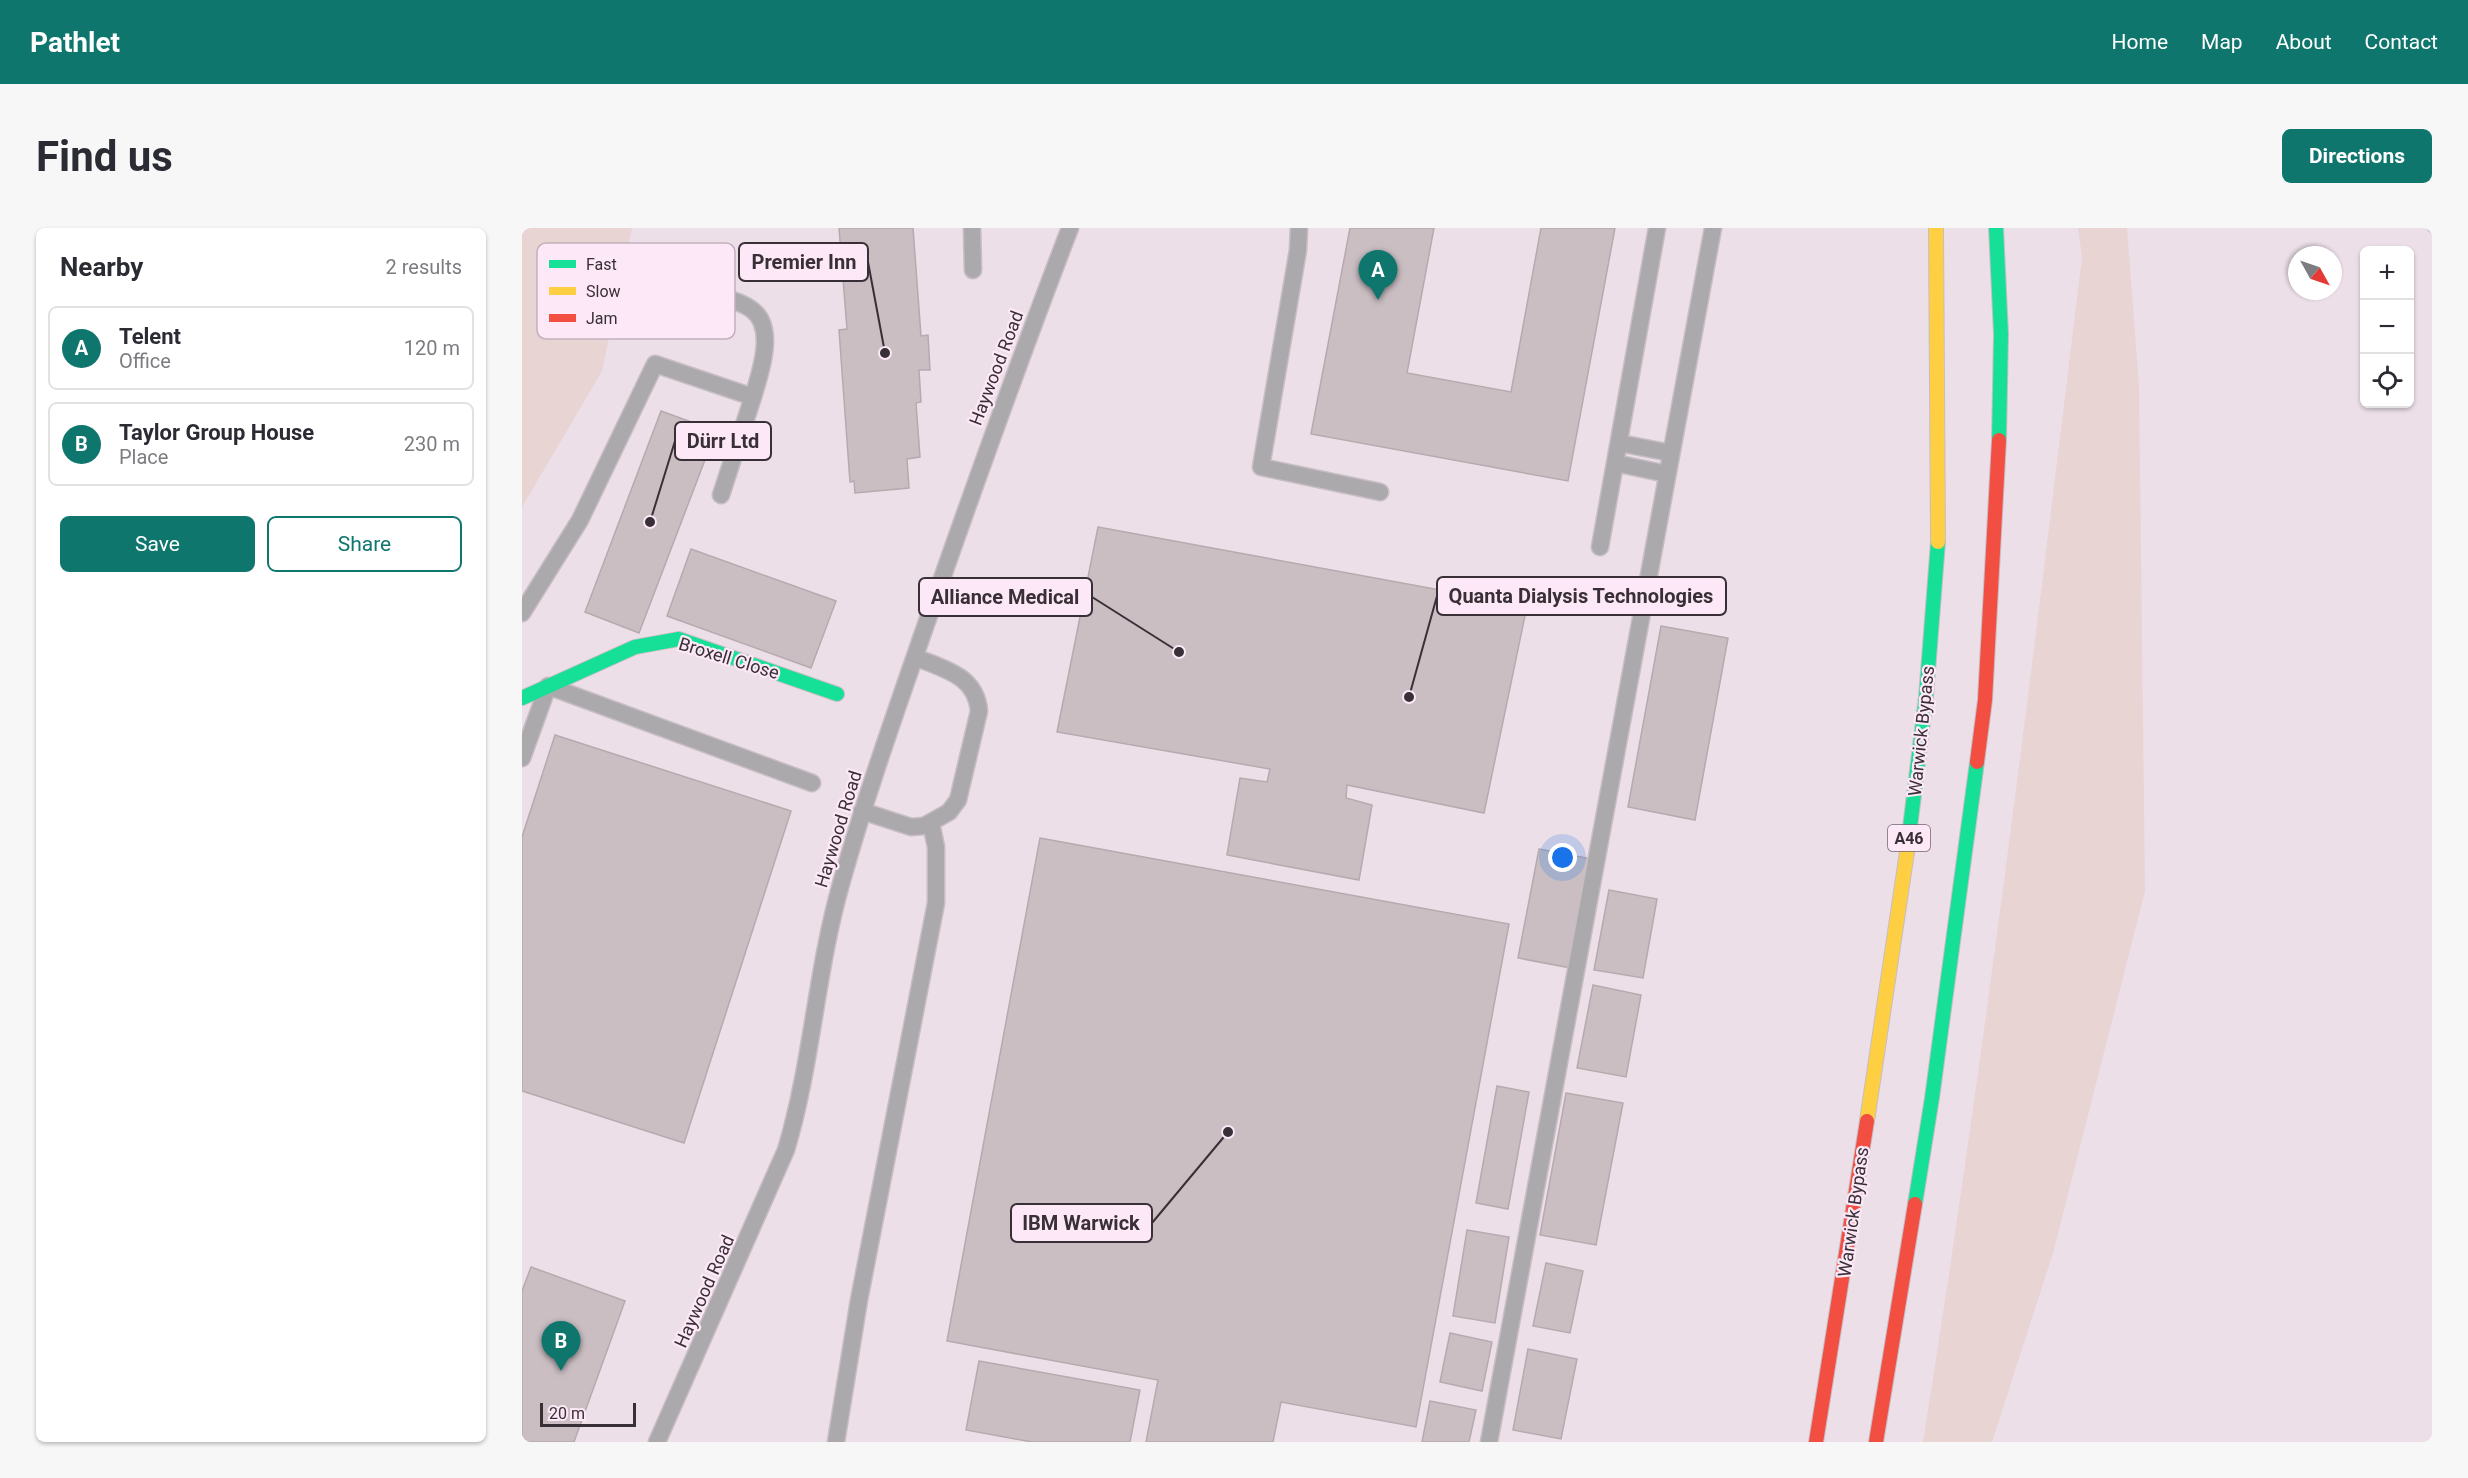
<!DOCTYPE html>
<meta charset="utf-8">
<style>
body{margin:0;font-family:Roboto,sans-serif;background:#f7f7f7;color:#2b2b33}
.controls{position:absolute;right:18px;top:18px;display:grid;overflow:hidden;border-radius:9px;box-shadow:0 2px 4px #0004}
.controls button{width:54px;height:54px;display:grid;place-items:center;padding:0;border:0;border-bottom:2px solid #e1e1e2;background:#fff;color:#2b2b33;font:30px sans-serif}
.compass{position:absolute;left:1766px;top:18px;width:54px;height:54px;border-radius:50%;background:#fff;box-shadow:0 2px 4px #0004;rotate:130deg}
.scale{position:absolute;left:18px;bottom:15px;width:96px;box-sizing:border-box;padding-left:6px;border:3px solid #392f36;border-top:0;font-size:16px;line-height:21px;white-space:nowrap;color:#392f36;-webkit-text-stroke:4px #fce8f6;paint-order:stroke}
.you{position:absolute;left:1041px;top:630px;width:21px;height:21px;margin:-15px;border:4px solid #fff;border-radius:50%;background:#1a73e8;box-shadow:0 0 0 9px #1a73e833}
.badge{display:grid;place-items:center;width:39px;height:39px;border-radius:50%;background:#0f766e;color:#fff;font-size:20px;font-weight:700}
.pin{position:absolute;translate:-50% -50px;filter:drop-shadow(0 2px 3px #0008)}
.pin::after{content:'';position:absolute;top:32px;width:21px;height:18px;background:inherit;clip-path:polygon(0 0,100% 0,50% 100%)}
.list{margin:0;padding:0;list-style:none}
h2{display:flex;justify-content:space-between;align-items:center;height:78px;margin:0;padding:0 24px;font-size:26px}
h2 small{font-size:20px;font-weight:400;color:#7c7c81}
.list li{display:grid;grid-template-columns:39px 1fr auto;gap:18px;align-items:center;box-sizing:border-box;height:84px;margin:0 12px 12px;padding:0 12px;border:2px solid #e1e1e2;border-radius:9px}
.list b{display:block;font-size:22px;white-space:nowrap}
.list p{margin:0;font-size:20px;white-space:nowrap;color:#7c7c81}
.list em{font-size:20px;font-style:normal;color:#7c7c81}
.actions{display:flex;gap:12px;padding:18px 24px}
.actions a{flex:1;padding:14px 0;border:2px solid #0f766e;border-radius:9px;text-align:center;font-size:21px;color:#0f766e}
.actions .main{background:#0f766e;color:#fff}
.icon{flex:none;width:33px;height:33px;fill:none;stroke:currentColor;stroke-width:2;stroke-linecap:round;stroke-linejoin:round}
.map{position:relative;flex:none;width:1910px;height:1214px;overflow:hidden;border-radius:9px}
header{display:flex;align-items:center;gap:36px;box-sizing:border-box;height:84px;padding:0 30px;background:#0f766e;color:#fff}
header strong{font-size:28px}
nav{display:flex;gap:33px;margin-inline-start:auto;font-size:21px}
.intro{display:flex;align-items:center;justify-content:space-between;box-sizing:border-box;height:144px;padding:0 36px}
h1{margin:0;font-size:42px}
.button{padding:15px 27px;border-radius:9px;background:#0f766e;color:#fff;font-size:21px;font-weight:700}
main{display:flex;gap:36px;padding:0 36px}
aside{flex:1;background:#fff;border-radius:9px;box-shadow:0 2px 4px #0004}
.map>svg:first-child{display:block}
.green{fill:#e7d4d3}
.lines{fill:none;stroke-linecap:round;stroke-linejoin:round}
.stream{stroke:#c6c9e0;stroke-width:9}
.building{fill:#cabec3;stroke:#b6aaae;stroke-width:1.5}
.lane-casing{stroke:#c7bdc4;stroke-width:19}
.fast-casing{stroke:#c7bdc4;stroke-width:16}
.slow-casing{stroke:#c7bdc4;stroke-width:16}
.jam-casing{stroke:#c7bdc4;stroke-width:16}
.lane{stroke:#aba9ac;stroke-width:16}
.fast{stroke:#16e098;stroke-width:14}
.slow{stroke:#ffcf43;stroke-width:14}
.jam{stroke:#f24e42;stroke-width:14}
.labels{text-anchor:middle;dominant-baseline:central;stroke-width:4.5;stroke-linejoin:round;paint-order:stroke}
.shield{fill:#fce8f6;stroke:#746670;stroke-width:1.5}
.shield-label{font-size:16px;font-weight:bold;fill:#392f36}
.street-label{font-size:18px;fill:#392f36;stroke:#fce8f6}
.key{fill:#fce8f6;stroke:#c2b0bc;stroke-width:1.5}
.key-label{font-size:16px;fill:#392f36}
.leader{fill:none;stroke:#392f36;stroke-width:2}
.callout-dot{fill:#392f36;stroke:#fce8f6;stroke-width:2}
.callout{fill:#fce8f6;stroke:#392f36;stroke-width:2}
.callout-label{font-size:20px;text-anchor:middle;font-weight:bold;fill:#392f36}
</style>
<header>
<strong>Pathlet</strong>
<nav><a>Home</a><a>Map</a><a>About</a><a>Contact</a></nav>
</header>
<div class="intro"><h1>Find us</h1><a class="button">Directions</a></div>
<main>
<aside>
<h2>Nearby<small>2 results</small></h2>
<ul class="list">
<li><span class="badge">A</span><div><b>Telent</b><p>Office</p></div><em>120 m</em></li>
<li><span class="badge">B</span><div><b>Taylor Group House</b><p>Place</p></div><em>230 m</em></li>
</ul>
<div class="actions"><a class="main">Save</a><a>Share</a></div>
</aside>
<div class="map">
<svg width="1910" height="1214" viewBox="0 0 1910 1214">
<rect width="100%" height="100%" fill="#ecdfe8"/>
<!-- green -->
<path class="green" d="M 0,0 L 110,0 L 80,143 L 0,279 Z
M 1556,0 L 1605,0 L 1617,158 L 1623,663 L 1531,1025 L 1470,1214 L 1401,1214 C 1464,820 1512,425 1560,29 Z"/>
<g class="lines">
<!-- stream -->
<path class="stream" d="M 1909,0 L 1910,1"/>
</g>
<!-- building -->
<path class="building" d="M 317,0 L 391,0 L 399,108 L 406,107 L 408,142 L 397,142 L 399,174 L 394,175 L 398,229 L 385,231 L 387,260 L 333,265 L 332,253 L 328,254 L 317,102 L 325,101 Z
M 828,0 L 912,0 L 885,145 L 989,164 L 1019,0 L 1093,0 L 1046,253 L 789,206 Z
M 139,183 L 194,203 L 117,405 L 63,384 Z
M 576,299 L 1005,378 L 962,585 L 825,557 L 824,570 L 850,577 L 837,652 L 705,627 L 718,550 L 745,554 L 748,541 L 535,504 Z
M 169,321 L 314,373 L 289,440 L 145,388 Z
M 1139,398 L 1206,410 L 1173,592 L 1106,579 Z
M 33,507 L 269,583 L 162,915 L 0,863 L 0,609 Z
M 518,610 L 987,696 L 894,1199 L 759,1174 L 751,1214 L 624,1214 L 636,1152 L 425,1113 Z
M 1017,621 L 1070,631 L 1049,740 L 996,730 Z
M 1087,662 L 1135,671 L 1121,750 L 1072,742 Z
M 1071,757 L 1119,767 L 1104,849 L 1055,840 Z
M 975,858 L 1007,864 L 986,981 L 954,975 Z
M 1044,865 L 1101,875 L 1074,1017 L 1018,1007 Z
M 945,1002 L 987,1009 L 973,1095 L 931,1088 Z
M 1024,1035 L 1061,1043 L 1048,1105 L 1011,1098 Z
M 9,1039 L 103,1073 L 52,1214 L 0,1214 L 0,1063 Z
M 928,1105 L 970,1114 L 960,1163 L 918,1154 Z
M 1006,1121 L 1055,1131 L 1039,1211 L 991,1202 Z
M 457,1133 L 618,1162 L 608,1214 L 510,1214 L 444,1202 Z
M 908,1173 L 954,1182 L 947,1214 L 900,1214 Z"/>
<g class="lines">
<defs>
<path id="lane" d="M 450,0 L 451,42
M 777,0 L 776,22 L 739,239 L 858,264
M 170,62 C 189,67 213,70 229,81 C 255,99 238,145 231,169
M 1097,215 L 1149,225
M 1093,235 L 1145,246
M 1078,319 L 1135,0
M 0,385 L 58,292 L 133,136 L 231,169 L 199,267
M 0,530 L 26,458 L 290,555
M 340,583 L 389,599 L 402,598 L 427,584 L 436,572 L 457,483 C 454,447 421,441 393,429
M 135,1214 L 264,922 C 290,836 294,743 319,656 C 343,570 373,486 402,402 C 449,267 497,133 548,0
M 314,1214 L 337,1072 L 414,675 L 414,619 L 409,595
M 967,1214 L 1191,0"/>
<path id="fast" d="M 1474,0 L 1479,106 L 1477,212
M 0,470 L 113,419 L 157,411 L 315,466
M 1385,624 L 1404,469 L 1416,314
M 1393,976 L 1410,870 L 1455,534"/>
<path id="slow" d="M 1414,0 L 1416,314
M 1345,893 L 1385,624"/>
<path id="jam" d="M 1455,534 L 1463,472 L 1477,212
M 1294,1214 L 1345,893
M 1354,1214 L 1393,976"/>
</defs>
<!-- lane casing -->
<use href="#lane" class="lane-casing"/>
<!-- fast casing -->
<use href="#fast" class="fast-casing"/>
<!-- slow casing -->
<use href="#slow" class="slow-casing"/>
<!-- jam casing -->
<use href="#jam" class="jam-casing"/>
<!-- lane -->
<use href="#lane" class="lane"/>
<!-- fast -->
<use href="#fast" class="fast"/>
<!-- slow -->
<use href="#slow" class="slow"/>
<!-- jam -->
<use href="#jam" class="jam"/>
</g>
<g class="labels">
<!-- shield labels -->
<rect class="shield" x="1366" y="597" width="42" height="26" rx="4.5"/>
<g class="shield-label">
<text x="1387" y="610">A46</text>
</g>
<!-- street labels -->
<g class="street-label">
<text transform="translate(474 140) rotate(-69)">Haywood Road</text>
<text transform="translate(207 430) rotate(17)">Broxell Close</text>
<text transform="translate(1399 503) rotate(-84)">Warwick Bypass</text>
<text transform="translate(316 601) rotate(-73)">Haywood Road</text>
<text transform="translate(1331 984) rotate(-82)">Warwick Bypass</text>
<text transform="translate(182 1063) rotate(-66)">Haywood Road</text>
</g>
</g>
<!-- legend -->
<rect x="15" y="15" width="198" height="96" rx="9" class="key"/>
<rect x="27" y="32" width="27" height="8" fill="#16e098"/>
<rect x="27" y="59" width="27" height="8" fill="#ffcf43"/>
<rect x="27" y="86" width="27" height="8" fill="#f24e42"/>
<g class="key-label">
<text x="64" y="42">Fast</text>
<text x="64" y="69">Slow</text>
<text x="64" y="96">Jam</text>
</g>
<!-- callouts -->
<path class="leader" d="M363 125L346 34M128 294L153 213M887 469L915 368M657 424L570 369M706 904L630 995"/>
<g class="callout-dot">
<circle cx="363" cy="125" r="6"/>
<circle cx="128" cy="294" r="6"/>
<circle cx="887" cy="469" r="6"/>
<circle cx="657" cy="424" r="6"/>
<circle cx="706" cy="904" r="6"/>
</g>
<g class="callout">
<rect x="217" y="15" width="129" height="38" rx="6"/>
<rect x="153" y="194" width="96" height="38" rx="6"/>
<rect x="915" y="349" width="289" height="38" rx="6"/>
<rect x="397" y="350" width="173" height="38" rx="6"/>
<rect x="489" y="976" width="141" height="38" rx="6"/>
</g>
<g class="callout-label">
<text x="282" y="41">Premier Inn</text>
<text x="201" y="220">Dürr Ltd</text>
<text x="1059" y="375">Quanta Dialysis Technologies</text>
<text x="483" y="376">Alliance Medical</text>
<text x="559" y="1002">IBM Warwick</text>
</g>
</svg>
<div class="controls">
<button>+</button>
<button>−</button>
<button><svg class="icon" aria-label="locate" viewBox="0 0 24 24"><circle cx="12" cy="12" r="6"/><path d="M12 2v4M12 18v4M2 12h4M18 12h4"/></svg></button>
</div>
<svg class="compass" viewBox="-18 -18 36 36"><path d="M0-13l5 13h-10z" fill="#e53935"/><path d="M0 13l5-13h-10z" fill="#7c7c81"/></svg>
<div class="scale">20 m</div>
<div class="you"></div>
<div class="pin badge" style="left:856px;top:72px">A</div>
<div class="pin badge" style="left:39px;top:1143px">B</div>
</div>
</main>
